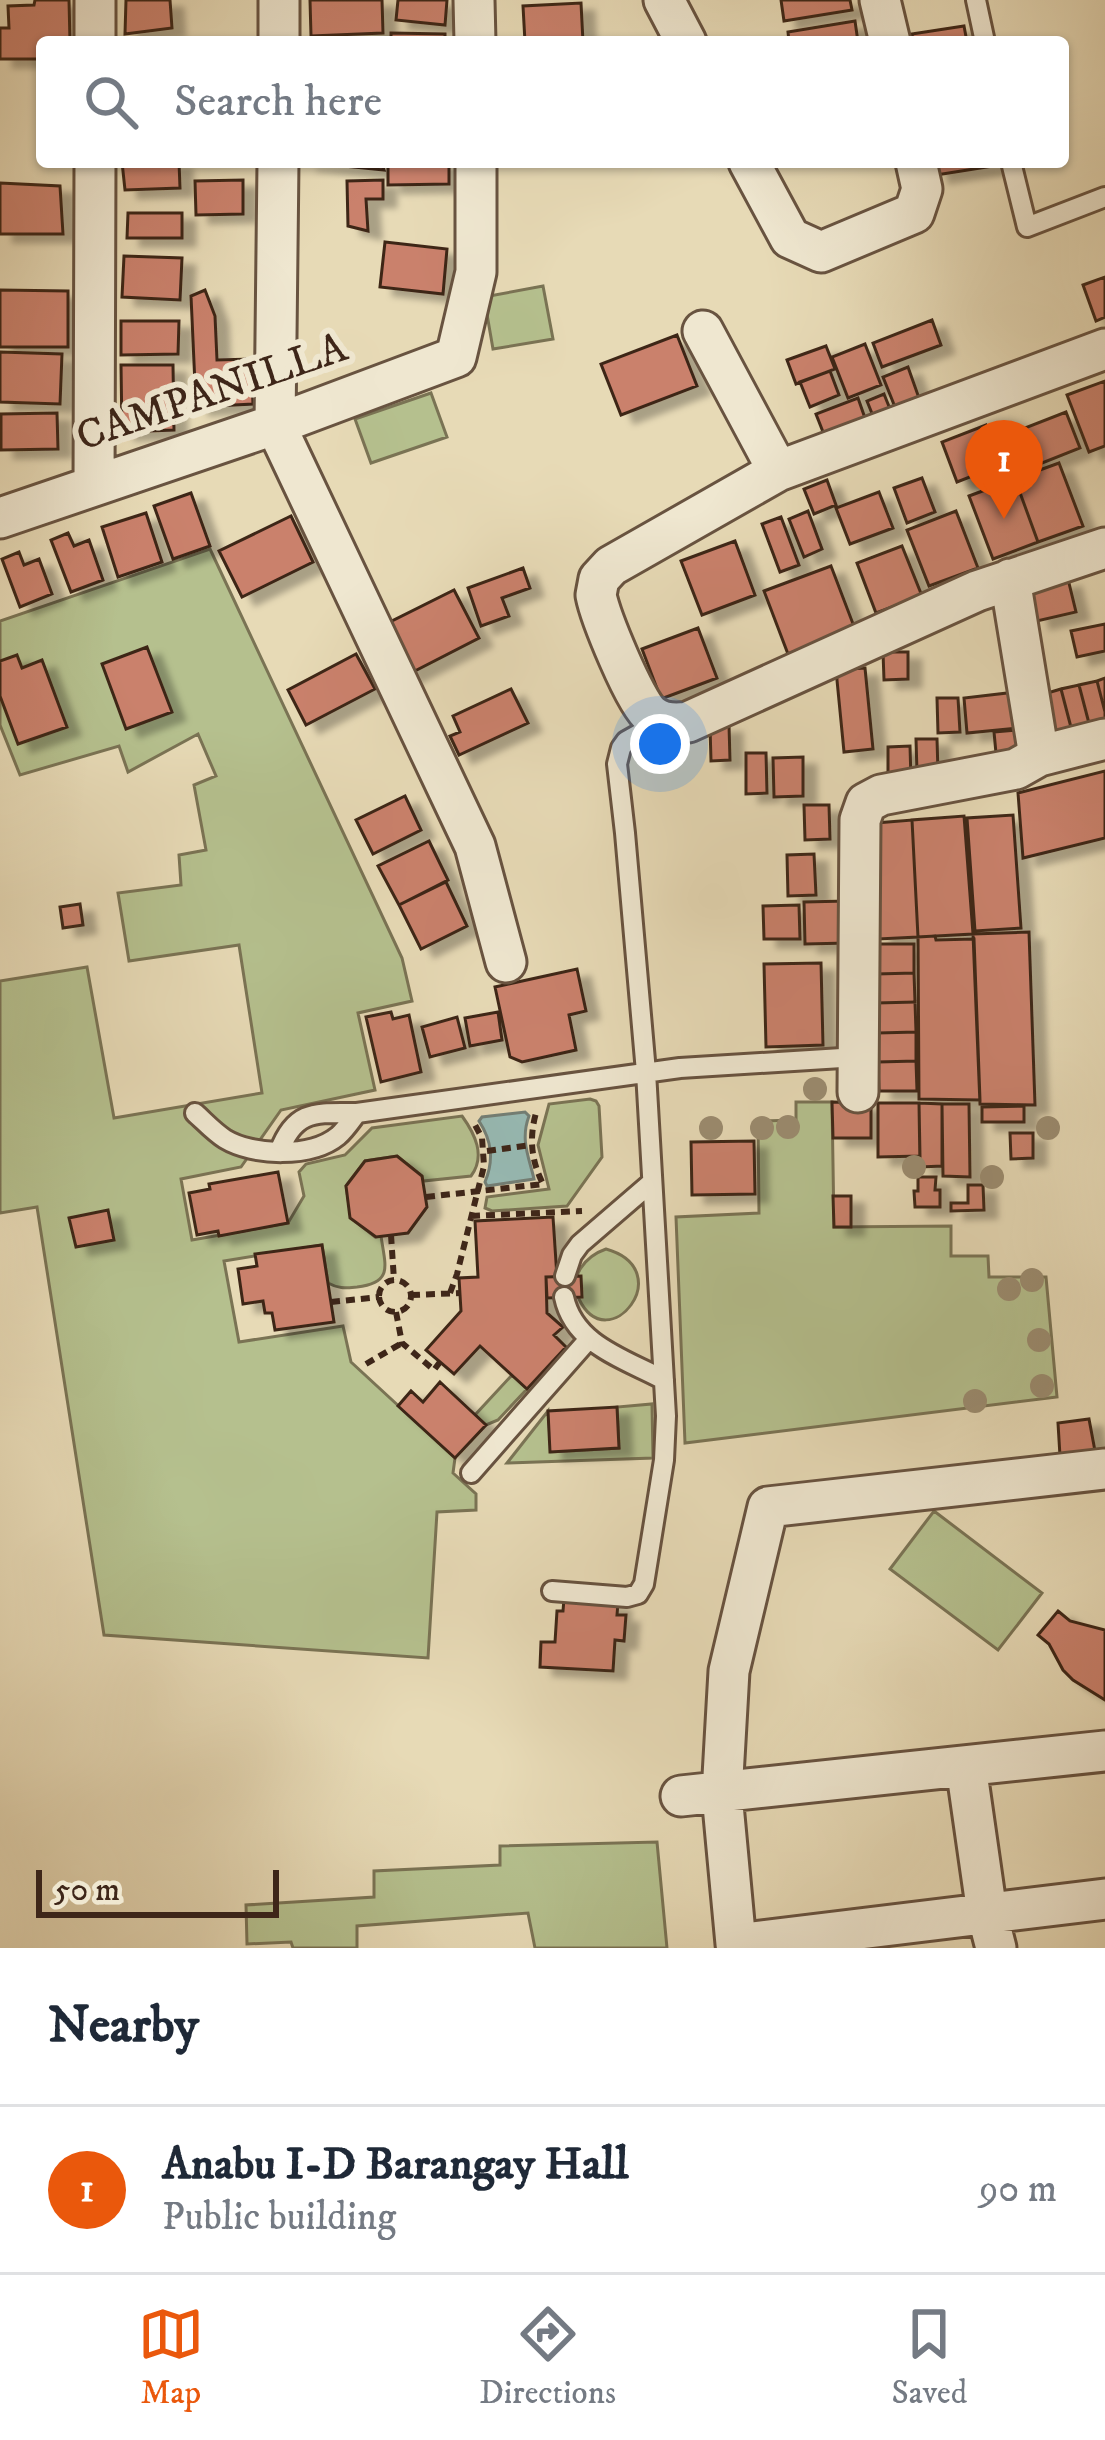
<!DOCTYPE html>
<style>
body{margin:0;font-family:"IM FELL DW Pica",serif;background:#f6f6f7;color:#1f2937}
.scale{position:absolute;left:36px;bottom:30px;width:243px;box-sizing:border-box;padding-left:12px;border:6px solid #3e2619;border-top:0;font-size:33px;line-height:42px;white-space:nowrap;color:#3e2619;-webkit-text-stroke:9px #efe7d0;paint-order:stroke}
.you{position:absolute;left:660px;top:744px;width:42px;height:42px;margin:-30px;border:9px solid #fff;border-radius:50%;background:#1a73e8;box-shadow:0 0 0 18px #1a73e833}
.badge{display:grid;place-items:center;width:78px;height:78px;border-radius:50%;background:#ea580c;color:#fff;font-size:39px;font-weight:700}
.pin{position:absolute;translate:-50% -99px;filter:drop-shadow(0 3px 6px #0008)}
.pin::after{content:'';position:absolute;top:63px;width:42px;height:36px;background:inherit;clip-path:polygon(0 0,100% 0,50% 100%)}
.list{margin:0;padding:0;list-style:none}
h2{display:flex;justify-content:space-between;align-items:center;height:156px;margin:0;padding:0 48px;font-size:51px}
h2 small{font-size:39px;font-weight:400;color:#747a83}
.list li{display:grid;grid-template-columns:78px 1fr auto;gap:36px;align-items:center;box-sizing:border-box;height:168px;padding:0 48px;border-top:3px solid #e0e1e3}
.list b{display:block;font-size:45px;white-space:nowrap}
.list p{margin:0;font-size:39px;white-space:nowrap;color:#747a83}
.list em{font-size:39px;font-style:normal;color:#747a83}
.icon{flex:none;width:66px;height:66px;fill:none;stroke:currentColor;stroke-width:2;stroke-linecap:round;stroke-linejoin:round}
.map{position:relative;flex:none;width:1105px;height:1948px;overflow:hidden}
.search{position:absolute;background:#fff;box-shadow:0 3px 9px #0004;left:36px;right:36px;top:36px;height:132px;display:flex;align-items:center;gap:30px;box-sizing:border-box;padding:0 42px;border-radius:12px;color:#747a83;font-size:45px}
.sheet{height:324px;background:#fff}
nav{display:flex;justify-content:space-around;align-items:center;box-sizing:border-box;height:168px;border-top:3px solid #e0e1e3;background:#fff;font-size:33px;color:#747a83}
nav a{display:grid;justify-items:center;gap:6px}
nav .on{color:#ea580c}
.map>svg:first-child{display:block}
.green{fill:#b5c08e;stroke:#7a7354;stroke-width:3}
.water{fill:#97bab4;stroke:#737f76;stroke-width:3}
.building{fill:#ca816c;stroke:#3e2619;stroke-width:3;filter:url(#shadow)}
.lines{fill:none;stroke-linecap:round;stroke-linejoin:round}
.lane-casing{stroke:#685340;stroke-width:24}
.street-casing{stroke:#685340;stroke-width:45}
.path{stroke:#3e2619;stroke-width:6;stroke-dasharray:9 6;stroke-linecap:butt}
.lane{stroke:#efe7d0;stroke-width:18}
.street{stroke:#efe7d0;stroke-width:39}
.tree{fill:#9b8c70}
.labels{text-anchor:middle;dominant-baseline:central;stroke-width:12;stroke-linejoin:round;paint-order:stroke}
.street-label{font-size:42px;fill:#3e2619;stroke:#efe7d0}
</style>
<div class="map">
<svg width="1105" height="1948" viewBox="0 0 1105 1948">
<defs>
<filter id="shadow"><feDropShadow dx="13" dy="8" stdDeviation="3" flood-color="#0004"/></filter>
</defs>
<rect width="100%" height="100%" fill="#e7dab6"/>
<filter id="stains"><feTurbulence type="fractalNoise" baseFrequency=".00167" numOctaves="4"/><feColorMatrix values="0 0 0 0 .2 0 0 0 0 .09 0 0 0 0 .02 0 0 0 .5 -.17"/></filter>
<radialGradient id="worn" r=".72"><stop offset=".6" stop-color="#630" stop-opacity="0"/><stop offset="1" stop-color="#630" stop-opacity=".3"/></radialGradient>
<!-- green -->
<path class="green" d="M 543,286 L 553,339 L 493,349 L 484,297 Z
M 431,393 L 447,437 L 371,463 L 355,419 Z
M 210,549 L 402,958 L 412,1001 L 358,1013 L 375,1090 L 281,1110 L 241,1167 L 181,1179 L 192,1240 L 288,1223 L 304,1196 L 299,1172 L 306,1164 L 345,1155 L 372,1128 L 462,1116 C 475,1134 486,1156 471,1176 L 423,1181 L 422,1176 L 397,1156 L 365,1161 L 346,1186 L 351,1218 L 375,1237 L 381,1236 C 385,1265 394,1283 357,1287 C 345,1288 339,1289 328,1283 L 322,1245 L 224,1261 L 239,1342 L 343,1326 L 351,1362 L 455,1458 L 453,1473 L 476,1494 L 476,1510 L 437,1512 L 428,1658 L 104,1635 L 37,1207 L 0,1213 L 0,981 L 87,967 L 114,1118 L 262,1093 L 239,945 L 129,961 L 118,893 L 181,885 L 179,855 L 206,850 L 194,785 L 216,776 L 198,734 L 128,772 L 119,746 L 20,775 L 0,725 L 0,621 Z
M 590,1099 L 596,1101 L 599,1106 L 602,1157 L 567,1206 L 492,1211 L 485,1208 L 487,1197 L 549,1189 L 538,1145 L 549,1104 Z
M 796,1102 L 832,1102 L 834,1227 L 951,1226 L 951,1256 L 988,1256 L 989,1277 L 1046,1277 L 1057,1397 L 685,1443 L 676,1217 L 759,1213 L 758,1121 L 796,1120 Z
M 606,1249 C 680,1270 608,1360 579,1299 C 568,1276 586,1256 606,1249 Z
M 512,1375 L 527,1389 L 498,1420 L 486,1425 L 475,1415 Z
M 652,1404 L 653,1458 L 507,1463 L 548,1411 L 551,1452 L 619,1448 L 617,1407 Z
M 934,1511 L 1042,1593 L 998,1650 L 890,1569 Z
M 657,1842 L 667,1948 L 535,1948 L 528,1913 L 357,1926 L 357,1948 L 293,1948 L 291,1942 L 247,1944 L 246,1905 L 374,1897 L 374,1871 L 500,1865 L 500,1846 Z"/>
<!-- water -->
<path class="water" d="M 525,1112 L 529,1116 C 520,1140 529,1157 534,1179 L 487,1186 L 485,1182 C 494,1160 492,1141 479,1121 L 482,1117 Z"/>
<!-- building -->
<path class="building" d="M 35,0 L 69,0 L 70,42 L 42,42 L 42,59 L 0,59 L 0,28 L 9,28 L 8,6 L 34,5 Z
M 126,0 L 170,0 L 172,28 L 125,34 Z
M 310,0 L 382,0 L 383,33 L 311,36 Z
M 398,0 L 447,0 L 445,25 L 396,20 Z
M 781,0 L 850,0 L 852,10 L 784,21 Z
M 581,3 L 583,42 L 525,42 L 523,6 Z
M 855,21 L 858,42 L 789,42 L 788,32 Z
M 964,26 L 967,42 L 914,42 L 912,34 Z
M 391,33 L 445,34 L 445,42 L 391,42 Z
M 122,162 L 179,162 L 180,188 L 125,190 Z
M 303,162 L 381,162 L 384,170 Z
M 388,162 L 449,162 L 449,184 L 388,185 Z
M 934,162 L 992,162 L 993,166 L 936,175 Z
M 243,180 L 243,214 L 196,215 L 195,181 Z
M 383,180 L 383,199 L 366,199 L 368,231 L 348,226 L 347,181 Z
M 0,183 L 60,186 L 63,234 L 0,234 Z
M 128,213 L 182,213 L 182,238 L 127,238 Z
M 385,242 L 447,249 L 443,294 L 380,287 Z
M 124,256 L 182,258 L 180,300 L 122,297 Z
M 1105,277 L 1105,317 L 1096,321 L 1083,285 Z
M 0,290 L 68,291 L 68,347 L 0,347 Z
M 205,290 L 215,316 L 217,360 L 251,359 L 253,404 L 196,407 L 191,296 Z
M 932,320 L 941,345 L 882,367 L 873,343 Z
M 121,321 L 179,321 L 178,354 L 121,355 Z
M 677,335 L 697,386 L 621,415 L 601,364 Z
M 865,344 L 881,385 L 848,398 L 832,357 Z
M 826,346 L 835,369 L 796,384 L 787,360 Z
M 0,352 L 62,354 L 60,404 L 0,402 Z
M 121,365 L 173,365 L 174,430 L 122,432 Z
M 908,367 L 919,398 L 895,407 L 883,377 Z
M 830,371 L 839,395 L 810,407 L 800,382 Z
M 1105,381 L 1105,446 L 1089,452 L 1067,395 Z
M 884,394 L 892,414 L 875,421 L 867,401 Z
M 858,398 L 866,421 L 825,437 L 816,414 Z
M 1066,412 L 1080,448 L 1027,469 L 1012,433 Z
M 57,413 L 58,449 L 1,450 L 1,414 Z
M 986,425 L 1001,465 L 957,482 L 942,442 Z
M 1059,463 L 1083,526 L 1038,542 L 1015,479 Z
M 922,478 L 935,512 L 907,523 L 894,488 Z
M 1015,479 L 1038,542 L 993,559 L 969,496 Z
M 827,480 L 836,505 L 814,514 L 804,489 Z
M 879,492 L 893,528 L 850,544 L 836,508 Z
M 191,493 L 210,546 L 173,559 L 154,506 Z
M 808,511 L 822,549 L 804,557 L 789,519 Z
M 956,511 L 978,568 L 929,586 L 907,530 Z
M 146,513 L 162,562 L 118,577 L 102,527 Z
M 291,516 L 313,562 L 242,597 L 219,551 Z
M 781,517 L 799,565 L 780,572 L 762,524 Z
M 68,533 L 74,546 L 89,540 L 103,580 L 71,592 L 51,540 Z
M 735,541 L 755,595 L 702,615 L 681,561 Z
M 902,546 L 922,596 L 876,613 L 857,563 Z
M 19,552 L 24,565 L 39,559 L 52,594 L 20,607 L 2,559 Z
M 831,566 L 855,629 L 788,654 L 764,591 Z
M 523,568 L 530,588 L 502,598 L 509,616 L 481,626 L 468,588 Z
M 1068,579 L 1076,612 L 1037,621 L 1030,588 Z
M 454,590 L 479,638 L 407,675 L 382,626 Z
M 1105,624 L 1105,651 L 1077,657 L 1071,631 Z
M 698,628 L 717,678 L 661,699 L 642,649 Z
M 147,647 L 172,712 L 126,729 L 102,664 Z
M 883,652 L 908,652 L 908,679 L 884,680 Z
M 356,654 L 375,689 L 306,725 L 288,690 Z
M 17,655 L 22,668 L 42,660 L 67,727 L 18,744 L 0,696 L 0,661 Z
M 865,668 L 873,749 L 844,752 L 836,670 Z
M 1105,678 L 1105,712 L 1097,681 Z
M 1097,681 L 1105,712 L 1105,727 L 1091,731 L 1079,685 Z
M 1079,685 L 1091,731 L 1073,735 L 1061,689 Z
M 511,689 L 528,723 L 459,755 L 450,736 L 460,732 L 453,716 Z
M 1061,689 L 1073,735 L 1056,739 L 1044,694 Z
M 1016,692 L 1019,728 L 967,733 L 964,698 Z
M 937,698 L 958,698 L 960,732 L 938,733 Z
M 729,725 L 730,760 L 711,761 L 710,726 Z
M 1017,730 L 1020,762 L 997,764 L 994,732 Z
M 916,739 L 937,739 L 938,772 L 917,772 Z
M 910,746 L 911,780 L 888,780 L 888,747 Z
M 746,753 L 766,753 L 767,793 L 746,794 Z
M 803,757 L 803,796 L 774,797 L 773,758 Z
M 1105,771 L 1105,838 L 1023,858 L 1018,793 Z
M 405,796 L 421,830 L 373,854 L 356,820 Z
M 804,805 L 829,805 L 830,839 L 805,840 Z
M 1013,815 L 1021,928 L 975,931 L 967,818 Z
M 964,816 L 973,934 L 918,937 L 912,820 Z
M 912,820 L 918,937 L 878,939 L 876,823 Z
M 429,841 L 448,880 L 399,905 L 378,866 Z
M 814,854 L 816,895 L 788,896 L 787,855 Z
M 446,882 L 467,926 L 421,949 L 399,905 Z
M 847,901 L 848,943 L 805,944 L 804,902 Z
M 80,904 L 83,925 L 63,928 L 60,907 Z
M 799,905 L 800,939 L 764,939 L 763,906 Z
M 1029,932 L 1035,1105 L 980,1104 L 973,934 Z
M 935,936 L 936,940 L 974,939 L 980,1100 L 919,1099 L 918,937 Z
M 876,944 L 914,944 L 914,973 L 876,974 Z
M 821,963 L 823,1045 L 766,1047 L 764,964 Z
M 577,969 L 586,1011 L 569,1015 L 576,1050 L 522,1062 L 510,1057 L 495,987 Z
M 914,973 L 915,1002 L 877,1003 L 876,974 Z
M 915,1002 L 916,1032 L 878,1033 L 877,1003 Z
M 391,1012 L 393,1019 L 409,1015 L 421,1072 L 381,1082 L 366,1017 Z
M 498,1012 L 502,1040 L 470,1046 L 465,1018 Z
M 457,1017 L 465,1048 L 430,1057 L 422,1027 Z
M 916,1032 L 916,1061 L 878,1062 L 878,1033 Z
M 916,1061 L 917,1091 L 879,1091 L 878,1062 Z
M 832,1102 L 871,1103 L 871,1138 L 833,1138 Z
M 878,1103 L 919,1103 L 920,1156 L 878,1157 Z
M 919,1103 L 942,1104 L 942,1166 L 920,1167 Z
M 942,1104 L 969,1104 L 970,1177 L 943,1176 Z
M 1024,1106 L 1024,1122 L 982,1122 L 982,1107 Z
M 1010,1133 L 1033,1133 L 1033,1158 L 1011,1159 Z
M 754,1141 L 755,1194 L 692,1195 L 691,1142 Z
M 397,1156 L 422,1176 L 427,1207 L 408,1233 L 376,1237 L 350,1218 L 346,1186 L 365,1161 Z
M 278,1172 L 288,1223 L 219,1236 L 218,1231 L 197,1235 L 189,1193 L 210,1189 L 209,1184 Z
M 918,1177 L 936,1177 L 935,1190 L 940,1190 L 940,1207 L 915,1207 L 914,1191 L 918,1191 Z
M 968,1185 L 983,1185 L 984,1210 L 951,1211 L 951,1203 L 968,1203 Z
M 833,1196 L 851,1196 L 851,1227 L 834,1227 Z
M 108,1210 L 114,1240 L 76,1247 L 69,1218 Z
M 553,1217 L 557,1277 L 546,1277 L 547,1313 L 563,1327 L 554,1335 L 566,1347 L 527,1389 L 480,1346 L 454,1374 L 426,1350 L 461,1311 L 459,1278 L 478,1277 L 475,1221 Z
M 322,1245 L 334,1322 L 275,1330 L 272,1313 L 265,1313 L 263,1301 L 243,1304 L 238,1269 L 257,1266 L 255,1254 Z
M 581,1276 L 582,1297 L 547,1298 L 546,1277 Z
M 440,1382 L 486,1425 L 455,1458 L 398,1406 L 411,1391 L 423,1402 Z
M 617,1407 L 619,1448 L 550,1452 L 548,1411 Z
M 1089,1419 L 1095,1451 L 1060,1456 L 1058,1423 Z
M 564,1599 L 618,1603 L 617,1615 L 626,1615 L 624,1641 L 615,1640 L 613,1671 L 540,1667 L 541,1642 L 555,1642 L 557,1611 L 563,1611 Z
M 1058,1611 L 1070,1621 L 1105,1630 L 1105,1700 L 1073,1680 L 1063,1670 L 1049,1644 L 1038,1635 Z"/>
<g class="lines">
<defs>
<path id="lane" d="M 976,0 L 985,42
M 1011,162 L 1027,227 L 1105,197
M 195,1113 C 205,1122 214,1132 225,1139 C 253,1156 311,1158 338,1136 C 345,1130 351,1121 357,1113 L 680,1068 L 858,1057
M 279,1152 C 295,1109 316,1113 357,1113
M 565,1276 L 572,1255 L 580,1244 L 652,1182
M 564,1297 C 574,1345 625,1359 664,1380
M 471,1473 L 588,1340
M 552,1591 L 627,1597 L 638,1594 L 644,1584 L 664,1460 L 666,1416 L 646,1072 L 625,833 L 617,764 L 621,748 L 626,741 L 658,723"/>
<path id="street" d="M 474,0 L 475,42
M 664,0 L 686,42
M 880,0 L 890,42
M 95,42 L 95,0
M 279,42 L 279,0
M 278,162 L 275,424 L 475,846 L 506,962
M 749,162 L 790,238 L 821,252 L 914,213 L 922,189 L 916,162
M 703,331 L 778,471
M 1105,349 L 778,471 L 611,566 L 599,579 L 596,595 C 600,616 635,703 651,715 C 662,724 675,724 688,722 L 977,591 L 1105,548
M 94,486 L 95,162
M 0,518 L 288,420 L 456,357 L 476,272 L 476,162
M 1010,579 L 1039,756
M 858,1092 L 860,820 L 866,803 L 881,795 L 1016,769 L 1039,756 L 1105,739
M 1105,1469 L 768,1507 L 729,1671 L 722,1794 L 736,1944 L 1105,1899
M 966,1766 L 987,1913 L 996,1948
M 681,1796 L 1105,1751"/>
</defs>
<!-- lane casing -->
<use href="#lane" class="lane-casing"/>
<!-- street casing -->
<use href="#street" class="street-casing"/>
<!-- path -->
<path class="path" d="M 487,1151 L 531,1145
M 426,1197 L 543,1184 C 531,1160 529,1138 536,1113
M 471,1216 L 582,1211
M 391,1235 L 394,1280
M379 1296a16 16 0 1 1 32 0a16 16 0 1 1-32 0Z
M 450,1293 L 457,1274 L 484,1166 L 482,1138 L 473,1121
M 411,1295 L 460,1293
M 331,1302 L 379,1297
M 396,1312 L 402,1343 L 434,1370 L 440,1362
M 366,1364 L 402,1343"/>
<!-- lane -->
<use href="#lane" class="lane"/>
<!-- street -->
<use href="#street" class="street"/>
</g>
<!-- trees -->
<g class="tree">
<circle cx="815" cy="1089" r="12"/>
<circle cx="788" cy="1127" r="12"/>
<circle cx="711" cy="1128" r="12"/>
<circle cx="762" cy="1128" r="12"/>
<circle cx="1048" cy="1128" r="12"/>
<circle cx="914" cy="1167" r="12"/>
<circle cx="992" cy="1177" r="12"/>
<circle cx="1032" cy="1280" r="12"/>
<circle cx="1009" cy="1289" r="12"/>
<circle cx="1039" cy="1340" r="12"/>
<circle cx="1042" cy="1386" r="12"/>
<circle cx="975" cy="1401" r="12"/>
</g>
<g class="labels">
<!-- street labels -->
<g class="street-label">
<text transform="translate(212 393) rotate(-19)">CAMPANILLA</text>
</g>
</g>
<rect width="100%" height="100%" filter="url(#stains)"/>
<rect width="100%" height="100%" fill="url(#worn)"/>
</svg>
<div class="scale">50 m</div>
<div class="you"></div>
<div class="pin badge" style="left:1004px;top:519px">1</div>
<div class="search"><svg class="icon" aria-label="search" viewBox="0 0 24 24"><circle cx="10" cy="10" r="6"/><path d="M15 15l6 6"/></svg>Search here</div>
</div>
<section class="sheet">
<h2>Nearby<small></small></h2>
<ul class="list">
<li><span class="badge">1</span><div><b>Anabu I-D Barangay Hall</b><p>Public building</p></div><em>90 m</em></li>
</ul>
</section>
<nav>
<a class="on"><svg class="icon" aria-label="map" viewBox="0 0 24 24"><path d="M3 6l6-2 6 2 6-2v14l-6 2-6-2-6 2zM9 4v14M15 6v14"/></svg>Map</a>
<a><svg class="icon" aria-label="directions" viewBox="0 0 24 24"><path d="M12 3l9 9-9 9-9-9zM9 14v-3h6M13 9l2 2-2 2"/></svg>Directions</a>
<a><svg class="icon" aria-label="saved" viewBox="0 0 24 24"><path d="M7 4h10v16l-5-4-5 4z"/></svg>Saved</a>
</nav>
